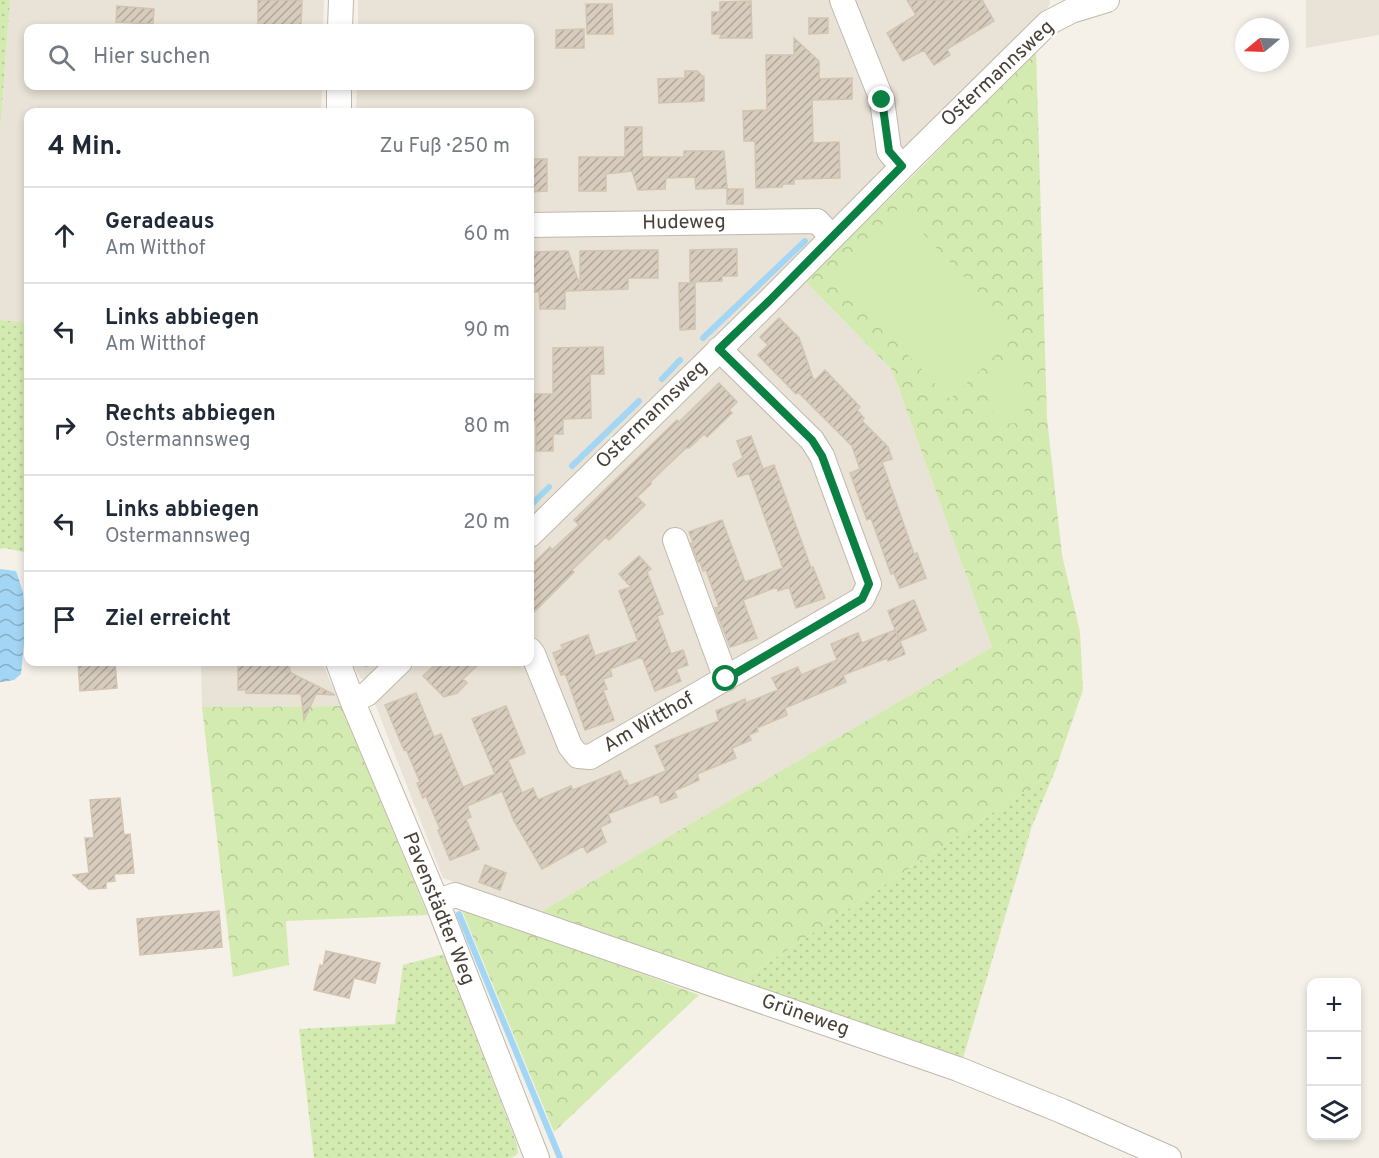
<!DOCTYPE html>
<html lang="de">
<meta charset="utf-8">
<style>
body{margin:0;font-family:Overpass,sans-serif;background:#f2f2f3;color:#1f2937}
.controls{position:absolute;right:18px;bottom:18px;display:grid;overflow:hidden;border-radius:12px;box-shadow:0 3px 9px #0003}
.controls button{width:54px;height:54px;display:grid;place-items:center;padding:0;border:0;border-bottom:2px solid #e0e1e3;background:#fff;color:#1f2937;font:30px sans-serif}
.compass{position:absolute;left:1235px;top:18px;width:54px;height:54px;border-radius:50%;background:#fff;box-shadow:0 3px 9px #0003;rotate:251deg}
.stop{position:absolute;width:18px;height:18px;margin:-14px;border:4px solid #0b8043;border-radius:50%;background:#fff}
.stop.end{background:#0b8043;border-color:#fff;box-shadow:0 2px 6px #0008}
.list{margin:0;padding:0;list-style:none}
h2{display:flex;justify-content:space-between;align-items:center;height:78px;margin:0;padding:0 24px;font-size:26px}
h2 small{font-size:20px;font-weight:400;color:#747a83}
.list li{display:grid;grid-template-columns:39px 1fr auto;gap:18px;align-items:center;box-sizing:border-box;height:96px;padding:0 24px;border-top:2px solid #e0e1e3}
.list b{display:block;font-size:22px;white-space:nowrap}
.list p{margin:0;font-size:20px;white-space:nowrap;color:#747a83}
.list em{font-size:20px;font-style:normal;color:#747a83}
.icon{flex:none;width:33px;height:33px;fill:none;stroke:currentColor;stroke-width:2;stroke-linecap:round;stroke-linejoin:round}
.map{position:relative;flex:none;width:1379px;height:1158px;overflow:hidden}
.search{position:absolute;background:#fff;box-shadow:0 3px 9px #0003;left:24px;top:24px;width:510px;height:66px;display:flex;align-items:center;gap:15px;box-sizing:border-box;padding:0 21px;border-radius:12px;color:#747a83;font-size:22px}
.panel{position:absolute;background:#fff;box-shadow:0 3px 9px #0003;left:24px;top:108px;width:510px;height:558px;border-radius:12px}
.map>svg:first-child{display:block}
.residential{fill:#e9e2d6}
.grass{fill:url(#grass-dots)}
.forest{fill:url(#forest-crowns)}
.garden{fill:#d3ebb0}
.water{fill:url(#water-waves)}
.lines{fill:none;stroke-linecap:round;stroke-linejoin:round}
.stream{stroke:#a3d6f4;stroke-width:6}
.building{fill:url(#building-hatch);stroke:#d2c4b0;stroke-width:1.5}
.minor-casing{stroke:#c1b8ab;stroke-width:26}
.minor{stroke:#fff;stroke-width:24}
.route{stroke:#0b8043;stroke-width:8}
.labels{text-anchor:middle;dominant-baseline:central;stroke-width:5;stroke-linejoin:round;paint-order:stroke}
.street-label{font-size:20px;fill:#494137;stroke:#fff}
</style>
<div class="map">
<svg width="1379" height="1158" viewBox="0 0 1379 1158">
<defs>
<pattern id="grass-dots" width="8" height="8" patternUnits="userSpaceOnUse" patternTransform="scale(1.5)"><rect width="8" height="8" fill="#d3ebb0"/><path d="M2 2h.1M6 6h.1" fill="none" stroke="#b7cb98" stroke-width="1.8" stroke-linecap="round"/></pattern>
<pattern id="forest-crowns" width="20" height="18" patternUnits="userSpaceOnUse" patternTransform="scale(1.5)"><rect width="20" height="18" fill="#d3ebb0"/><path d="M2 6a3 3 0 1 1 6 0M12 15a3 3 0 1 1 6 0" fill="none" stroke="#b7cb98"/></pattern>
<pattern id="water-waves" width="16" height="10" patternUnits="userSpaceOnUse" patternTransform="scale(1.5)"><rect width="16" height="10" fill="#a3d6f4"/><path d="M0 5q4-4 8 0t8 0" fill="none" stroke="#87afc6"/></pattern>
<pattern id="building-hatch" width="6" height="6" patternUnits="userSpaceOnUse" patternTransform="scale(1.5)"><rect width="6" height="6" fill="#d7ccbd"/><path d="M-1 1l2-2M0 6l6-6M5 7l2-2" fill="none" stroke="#b0a79a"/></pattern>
</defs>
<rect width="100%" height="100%" fill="#f5f1e9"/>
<!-- residential -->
<path class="residential" d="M 10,0 L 324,0 L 323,28 L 28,28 L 28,86 L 322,86 L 321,112 L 28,112 L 28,323 L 0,320 L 0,133 Z
M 358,0 L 1050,0 L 1049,6 L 530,520 L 530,112 L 356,112 L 357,86 L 530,86 L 530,28 L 358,28 Z
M 1306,0 L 1379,0 L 1379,35 L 1306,48 Z
M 805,281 L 892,370 L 992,647 L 542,911 L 443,878 L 375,704 L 418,662 L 530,662 L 530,552 Z
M 201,662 L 322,662 L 341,706 L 202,707 Z
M 353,662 L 386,662 L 368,679 L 361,679 L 355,668 Z"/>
<!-- grass -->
<path class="grass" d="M 0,0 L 10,0 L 0,133 Z
M 0,320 L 28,323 L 28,553 L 5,548 L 0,549 Z
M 1055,771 L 1032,826 L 963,1058 L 739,982 Z
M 444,954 L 517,1144 L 518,1153 L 515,1156 L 510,1158 L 314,1158 L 299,1029 L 395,1024 L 403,965 Z"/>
<!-- forest -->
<path class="forest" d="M 1036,50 L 1047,418 L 1062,555 L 1080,632 L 1083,690 L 1055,771 L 739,982 L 542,911 L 992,647 L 892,370 L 805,281 L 925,164 Z
M 341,706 L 428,915 L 286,921 L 289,965 L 233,977 L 202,707 Z
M 460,906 L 699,995 L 554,1132 Z"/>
<!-- garden -->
<path class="garden" d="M 899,208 L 1018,334 L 950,399 L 830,274 Z
M 1023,367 L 1025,423 L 993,424 L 991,368 Z"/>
<!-- water -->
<path class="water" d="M 0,569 L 16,571 L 23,592 L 26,623 L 21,674 L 14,680 L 2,682 L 0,682 Z"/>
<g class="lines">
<!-- stream -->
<path class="stream" d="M 703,338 L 805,241
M 662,379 L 680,360
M 572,466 L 639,401
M 530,506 L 549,487
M 366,664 L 369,662
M 459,914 L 560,1158"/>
</g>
<!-- building -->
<path class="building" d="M 258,0 L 302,0 L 301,25 L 298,25 L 298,28 L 258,28 Z
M 907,0 L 982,0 L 994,21 L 947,49 L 950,55 L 934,65 L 924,50 L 903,61 L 887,33 L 916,15 Z
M 751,1 L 752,38 L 720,38 L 721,34 L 712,34 L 712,12 L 720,12 L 720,2 Z
M 586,4 L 612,4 L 613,34 L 587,34 Z
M 117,6 L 154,9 L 153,24 L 116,22 Z
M 809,18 L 828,18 L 828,33 L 809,34 Z
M 584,29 L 584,48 L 556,48 L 556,30 Z
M 794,38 L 819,61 L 819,79 L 852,78 L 852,99 L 812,100 L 813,143 L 839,142 L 840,178 L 794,179 L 794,184 L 783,184 L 782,187 L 756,188 L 755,141 L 744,141 L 743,111 L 767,110 L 766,55 L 794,55 Z
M 685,71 L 697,71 L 704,77 L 704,101 L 659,103 L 658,79 L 685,78 Z
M 625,127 L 642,127 L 642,157 L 684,157 L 684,151 L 724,151 L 727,188 L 696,189 L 695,177 L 666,178 L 665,189 L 638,190 L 632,171 L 606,174 L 606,191 L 579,191 L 579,157 L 625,157 Z
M 530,159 L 547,159 L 547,191 L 530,192 Z
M 727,189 L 743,189 L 743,204 L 727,204 Z
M 729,249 L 737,249 L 737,276 L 722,276 L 722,281 L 690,282 L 690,250 Z
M 658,250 L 658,278 L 628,278 L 628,289 L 565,291 L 565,309 L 540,309 L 539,292 L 530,292 L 530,252 L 568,251 L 580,286 L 580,251 Z
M 679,283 L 695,283 L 695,329 L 680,330 Z
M 779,318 L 799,338 L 814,381 L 825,370 L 860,407 L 857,410 L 864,418 L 862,421 L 888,447 L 892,459 L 882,462 L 914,554 L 917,553 L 926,578 L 900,588 L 894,573 L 891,574 L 871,518 L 867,520 L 850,473 L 860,469 L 852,446 L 798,392 L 796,394 L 758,355 L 768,345 L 760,337 Z
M 603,347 L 604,374 L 590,374 L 591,418 L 563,419 L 563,434 L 553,434 L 553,451 L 536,451 L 536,421 L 530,421 L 530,394 L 553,394 L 553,348 Z
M 719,383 L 737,402 L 729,410 L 732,413 L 707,437 L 704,434 L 689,448 L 686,448 L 651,481 L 651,484 L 637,497 L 645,505 L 609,540 L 606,537 L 572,570 L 574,572 L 530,616 L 530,567 L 550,547 L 552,550 L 579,525 L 574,520 L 677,420 L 679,422 Z
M 751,436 L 763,469 L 774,465 L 811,568 L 813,567 L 825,598 L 796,608 L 789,587 L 778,591 L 777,587 L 743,600 L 757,638 L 730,647 L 715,608 L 719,607 L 706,570 L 703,571 L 700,562 L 698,562 L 691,543 L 693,542 L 689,532 L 722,520 L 745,582 L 783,568 L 749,473 L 738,477 L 733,464 L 743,458 L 737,441 Z
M 639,556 L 651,569 L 647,572 L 663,614 L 657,616 L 671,654 L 683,650 L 688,665 L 676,669 L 681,681 L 655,691 L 642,657 L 610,669 L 612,676 L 603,679 L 607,689 L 603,690 L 614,720 L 585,730 L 568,681 L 565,674 L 561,675 L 553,653 L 563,649 L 561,645 L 588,635 L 595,656 L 638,641 L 619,591 L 631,587 L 619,574 Z
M 914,600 L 926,630 L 900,641 L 905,654 L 888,661 L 887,658 L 843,675 L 846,682 L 785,708 L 787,715 L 757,728 L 758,731 L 749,735 L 751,740 L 732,748 L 736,758 L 697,774 L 699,780 L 674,791 L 677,797 L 661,803 L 658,794 L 608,814 L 611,822 L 600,827 L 606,842 L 587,853 L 583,846 L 542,869 L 514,821 L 502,791 L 467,806 L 471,817 L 466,819 L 479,849 L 450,860 L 438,830 L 440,829 L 426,796 L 423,798 L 417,783 L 420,782 L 406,749 L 404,750 L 385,705 L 416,693 L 434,737 L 441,734 L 463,787 L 495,774 L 472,719 L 506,706 L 525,753 L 508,760 L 522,793 L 533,788 L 538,800 L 571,786 L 573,790 L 620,771 L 624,781 L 626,780 L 629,786 L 666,771 L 655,746 L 719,721 L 716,711 L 745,699 L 746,703 L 778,690 L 772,678 L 798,667 L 801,675 L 837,660 L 831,644 L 858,633 L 862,643 L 895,630 L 899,640 L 888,611 Z
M 78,662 L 115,662 L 117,688 L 80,691 Z
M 238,662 L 287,662 L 291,673 L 335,695 L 316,694 L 304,720 L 301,694 L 246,693 L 246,690 L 238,690 Z
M 438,662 L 481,662 L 463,679 L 467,683 L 457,693 L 444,697 L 423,676 Z
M 120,798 L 124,835 L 130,834 L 134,873 L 114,874 L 115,881 L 106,882 L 106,888 L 89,889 L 73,875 L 89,873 L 85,838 L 94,838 L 90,800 Z
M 485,865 L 506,873 L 500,890 L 479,882 Z
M 219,911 L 222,947 L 140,955 L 137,919 Z
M 326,951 L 380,963 L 375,983 L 354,978 L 349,998 L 314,990 L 320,965 L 323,966 Z"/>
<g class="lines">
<defs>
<path id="minor" d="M 842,0 L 882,100 L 889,151 L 902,167
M 340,28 L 341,0
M 339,112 L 339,86
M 530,225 L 817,221 L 832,237
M 530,535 L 769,301 L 902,167 L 1048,23 L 1071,11 L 1107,0
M 675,540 L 726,679
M 530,650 L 533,654 L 570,746 L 578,756 L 590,757 L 862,599 L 869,584 L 822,456 L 812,440 L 719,349
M 338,662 L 352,700 L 437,902 L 537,1158
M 352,700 L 367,694 L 400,662
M 437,902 L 455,895 L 958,1069 L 1062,1111 L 1169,1158"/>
</defs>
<!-- minor casing -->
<use href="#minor" class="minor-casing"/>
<!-- minor -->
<use href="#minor" class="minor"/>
</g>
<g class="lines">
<!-- route -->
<path class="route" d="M 726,679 L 862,599 L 869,584 L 822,456 L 812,440 L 719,349 L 769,301 L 902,166 L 889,151 L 882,100"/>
</g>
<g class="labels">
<!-- street labels -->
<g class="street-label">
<text transform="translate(998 74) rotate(-43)">Ostermannsweg</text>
<text transform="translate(684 223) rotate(-1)">Hudeweg</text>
<text transform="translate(652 415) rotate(-44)">Ostermannsweg</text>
<text transform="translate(649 723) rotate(-30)">Am Witthof</text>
<text transform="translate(438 909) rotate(68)">Pavenstädter Weg</text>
<text transform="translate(805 1016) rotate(19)">Grüneweg</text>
</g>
</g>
</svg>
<div class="controls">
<button>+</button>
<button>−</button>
<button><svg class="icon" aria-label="layers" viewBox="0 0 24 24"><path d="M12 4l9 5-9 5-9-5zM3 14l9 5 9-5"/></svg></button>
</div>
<svg class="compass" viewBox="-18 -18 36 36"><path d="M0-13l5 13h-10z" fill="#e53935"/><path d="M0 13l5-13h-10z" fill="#747a83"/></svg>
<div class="stop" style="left:726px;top:679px"></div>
<div class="stop end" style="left:882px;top:100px"></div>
<div class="search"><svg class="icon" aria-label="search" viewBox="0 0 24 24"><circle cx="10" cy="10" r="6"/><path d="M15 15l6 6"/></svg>Hier suchen</div>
<section class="panel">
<h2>4 Min.<small>Zu Fuß · 250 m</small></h2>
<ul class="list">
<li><svg class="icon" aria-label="ahead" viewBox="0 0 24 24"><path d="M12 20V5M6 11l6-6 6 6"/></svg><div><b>Geradeaus</b><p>Am Witthof</p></div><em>60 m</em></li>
<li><svg class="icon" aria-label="left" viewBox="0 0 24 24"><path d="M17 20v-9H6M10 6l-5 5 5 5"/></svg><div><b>Links abbiegen</b><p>Am Witthof</p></div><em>90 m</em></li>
<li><svg class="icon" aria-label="right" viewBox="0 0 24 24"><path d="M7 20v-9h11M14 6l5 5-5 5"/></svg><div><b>Rechts abbiegen</b><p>Ostermannsweg</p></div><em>80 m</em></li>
<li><svg class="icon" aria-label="left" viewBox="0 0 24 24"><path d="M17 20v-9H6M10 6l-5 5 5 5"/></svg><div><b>Links abbiegen</b><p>Ostermannsweg</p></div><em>20 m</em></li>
<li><svg class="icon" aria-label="arrive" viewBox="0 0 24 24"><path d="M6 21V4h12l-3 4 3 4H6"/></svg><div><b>Ziel erreicht</b></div></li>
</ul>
</section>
</div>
